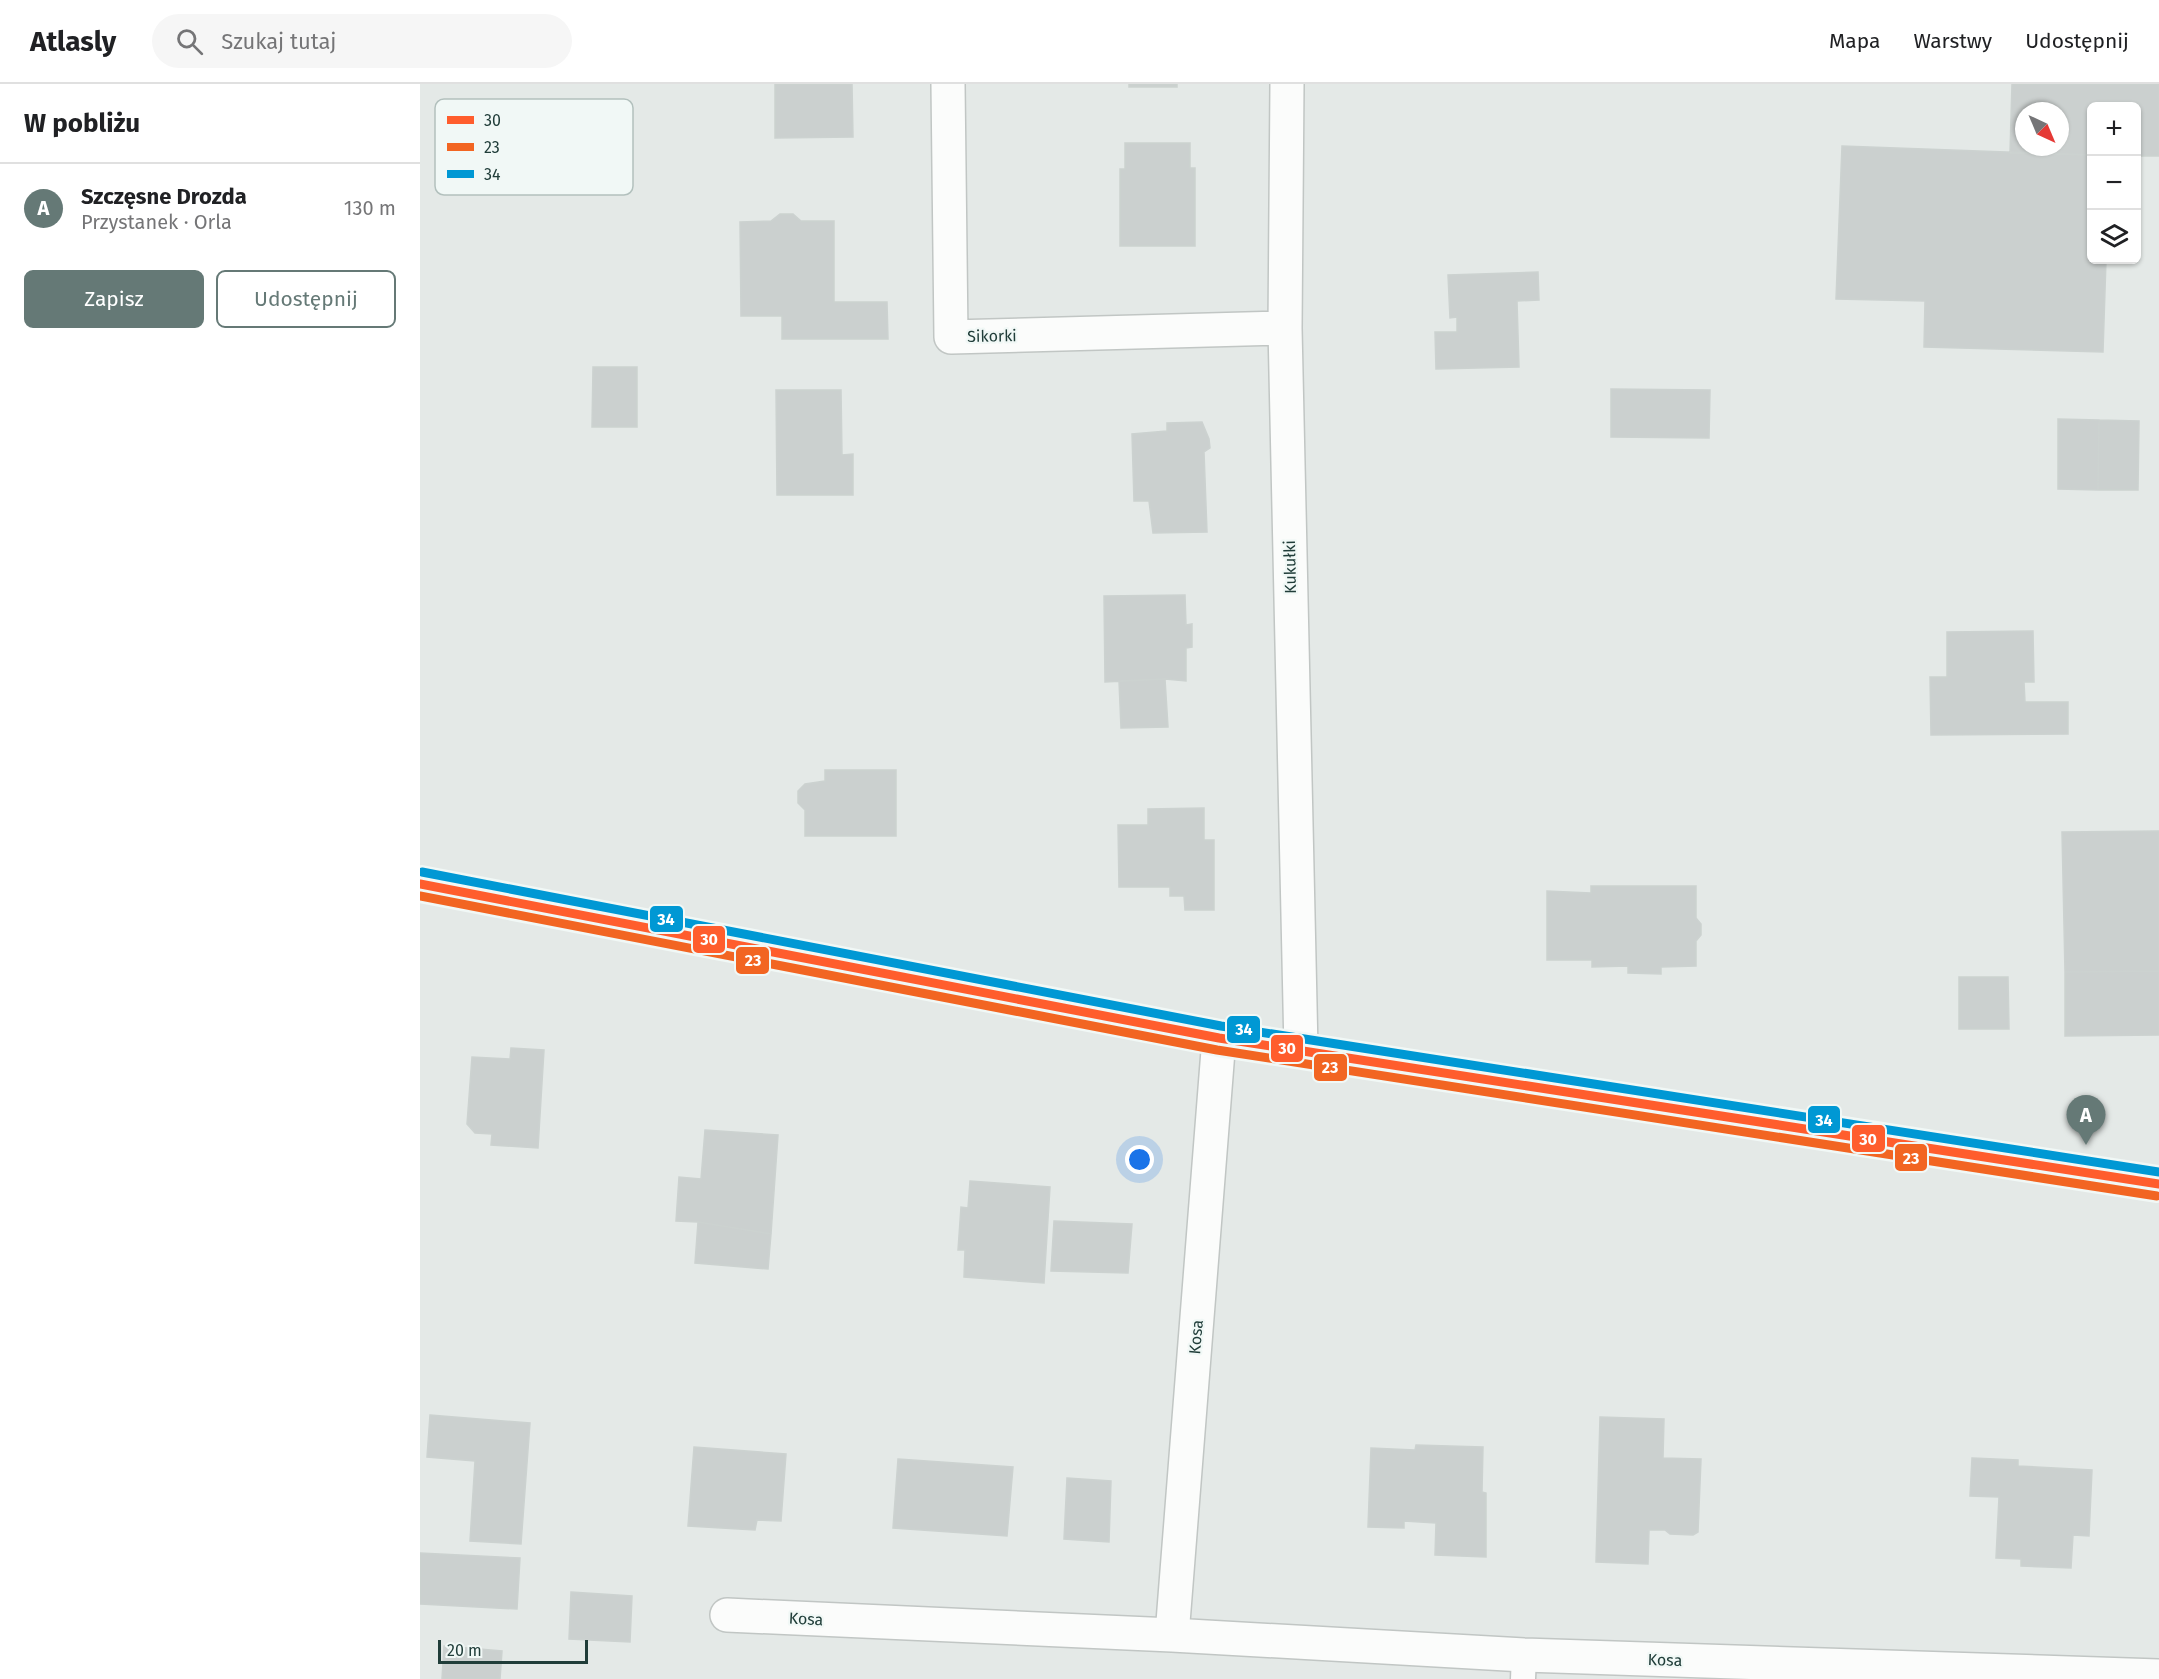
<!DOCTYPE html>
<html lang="pl">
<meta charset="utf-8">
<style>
body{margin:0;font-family:"Fira Sans",sans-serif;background:#f6f6f6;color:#202124}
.controls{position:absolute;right:18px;top:18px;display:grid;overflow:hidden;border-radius:9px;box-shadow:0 2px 4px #0004}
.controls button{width:54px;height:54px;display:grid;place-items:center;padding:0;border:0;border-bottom:2px solid #e0e0e0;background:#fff;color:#202124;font:30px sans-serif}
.compass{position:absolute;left:1595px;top:18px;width:54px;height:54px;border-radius:50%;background:#fff;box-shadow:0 2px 4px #0004;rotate:136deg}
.scale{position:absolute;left:18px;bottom:15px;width:150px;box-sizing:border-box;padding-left:6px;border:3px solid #203d39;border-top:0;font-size:16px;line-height:21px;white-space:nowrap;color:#203d39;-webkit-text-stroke:4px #f1f8f6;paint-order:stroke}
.you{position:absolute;left:720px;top:1076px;width:21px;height:21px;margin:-15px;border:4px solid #fff;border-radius:50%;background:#1a73e8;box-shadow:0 0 0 9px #1a73e833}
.badge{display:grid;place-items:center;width:39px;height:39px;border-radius:50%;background:#657976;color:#fff;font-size:20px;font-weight:700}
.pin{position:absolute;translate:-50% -50px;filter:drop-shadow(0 2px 3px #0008)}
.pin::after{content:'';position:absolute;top:32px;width:21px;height:18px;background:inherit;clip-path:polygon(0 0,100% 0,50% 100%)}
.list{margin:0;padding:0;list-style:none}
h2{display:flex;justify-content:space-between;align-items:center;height:78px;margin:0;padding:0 24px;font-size:26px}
h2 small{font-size:20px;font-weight:400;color:#757577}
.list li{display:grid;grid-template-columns:39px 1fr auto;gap:18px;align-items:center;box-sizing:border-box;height:90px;padding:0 24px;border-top:2px solid #e0e0e0}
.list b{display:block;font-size:22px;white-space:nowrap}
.list p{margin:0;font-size:20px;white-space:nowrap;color:#757577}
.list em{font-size:20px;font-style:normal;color:#757577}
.actions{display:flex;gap:12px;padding:18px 24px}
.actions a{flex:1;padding:14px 0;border:2px solid #657976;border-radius:9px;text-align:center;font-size:21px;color:#657976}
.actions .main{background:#657976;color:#fff}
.icon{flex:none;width:33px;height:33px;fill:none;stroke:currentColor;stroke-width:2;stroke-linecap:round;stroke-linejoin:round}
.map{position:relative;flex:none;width:1739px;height:1595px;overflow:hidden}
header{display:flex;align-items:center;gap:36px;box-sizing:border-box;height:84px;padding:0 30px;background:#fff;border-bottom:2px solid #e0e0e0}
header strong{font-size:28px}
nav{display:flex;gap:33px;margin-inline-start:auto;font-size:21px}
.search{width:420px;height:54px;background:#f6f6f6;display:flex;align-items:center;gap:15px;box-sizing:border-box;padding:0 21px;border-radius:33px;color:#757577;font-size:22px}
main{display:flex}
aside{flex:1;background:#fff}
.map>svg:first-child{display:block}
.building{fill:#cbd0cf;stroke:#ccd2d0;stroke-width:1.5;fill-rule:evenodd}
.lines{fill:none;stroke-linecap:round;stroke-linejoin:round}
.lane-casing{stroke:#c1c6c4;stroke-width:27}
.street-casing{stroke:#c1c6c4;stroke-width:36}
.secondary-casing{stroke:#bfc7c5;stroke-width:36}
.lane{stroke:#fbfcfb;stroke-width:24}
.street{stroke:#fbfcfb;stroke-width:33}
.secondary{stroke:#fbfcfb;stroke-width:33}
.bus-1-casing{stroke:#f1f8f6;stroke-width:14}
.bus-2-casing{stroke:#f1f8f6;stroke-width:14}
.bus-3-casing{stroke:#f1f8f6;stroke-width:14}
.bus-1{stroke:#ff5d2d;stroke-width:9}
.bus-2{stroke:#f26522;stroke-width:9}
.bus-3{stroke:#0098d4;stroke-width:9}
.labels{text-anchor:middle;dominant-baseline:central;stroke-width:4.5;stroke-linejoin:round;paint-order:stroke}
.street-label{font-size:16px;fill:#203d39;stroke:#f1f8f6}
.key{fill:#f1f8f6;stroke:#b2c0bd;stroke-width:1.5}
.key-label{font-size:16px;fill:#203d39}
.line-badge{stroke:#f1f8f6;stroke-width:2}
.badge-label{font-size:16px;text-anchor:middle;font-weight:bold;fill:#fff}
</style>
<header>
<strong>Atlasly</strong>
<div class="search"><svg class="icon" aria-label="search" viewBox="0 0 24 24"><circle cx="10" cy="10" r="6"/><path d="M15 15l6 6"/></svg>Szukaj tutaj</div>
<nav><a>Mapa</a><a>Warstwy</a><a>Udostępnij</a></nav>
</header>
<main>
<aside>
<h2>W pobliżu<small></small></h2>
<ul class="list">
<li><span class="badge">A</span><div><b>Szczęsne Drozda</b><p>Przystanek · Orla</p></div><em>130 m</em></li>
</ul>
<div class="actions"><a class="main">Zapisz</a><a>Udostępnij</a></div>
</aside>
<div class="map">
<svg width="1739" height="1595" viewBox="0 0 1739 1595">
<rect width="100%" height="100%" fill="#e4e9e7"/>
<!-- building -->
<path class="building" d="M 355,0 L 432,0 L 433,53 L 355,54 Z
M 709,0 L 757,0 L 757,3 L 709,3 Z
M 1592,0 L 1739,0 L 1739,72 L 1716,72 L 1716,22 L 1672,22 L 1672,71 L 1590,69 ZM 1604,27 L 1640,27 L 1640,63 L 1604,63 Z
M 705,59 L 770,59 L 770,84 L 775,84 L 775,162 L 700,162 L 700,85 L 705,85 Z
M 1422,62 L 1672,71 L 1672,176 L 1686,176 L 1683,268 L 1504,263 L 1505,217 L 1416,215 Z
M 360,130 L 373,130 L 381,137 L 414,137 L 414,218 L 467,218 L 468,255 L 362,255 L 362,232 L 321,232 L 320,138 L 351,137 Z
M 1118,188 L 1119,216 L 1097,217 L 1099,283 L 1016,285 L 1015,248 L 1037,248 L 1037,233 L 1030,234 L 1028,191 Z
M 173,283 L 217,283 L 217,343 L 172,343 Z
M 1191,305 L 1290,306 L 1289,354 L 1191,353 Z
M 356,306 L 421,306 L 422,371 L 433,370 L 433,411 L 357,411 Z
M 1638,335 L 1679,336 L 1678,406 L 1638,405 Z
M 1679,336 L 1719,337 L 1718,406 L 1678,406 Z
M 782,338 L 789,355 L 790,364 L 784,368 L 787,448 L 733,449 L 729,417 L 714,417 L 712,350 L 747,347 L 747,339 Z
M 765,511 L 766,541 L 772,540 L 772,563 L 766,564 L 766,597 L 745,595 L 685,598 L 684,512 Z
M 1613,547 L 1614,598 L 1604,598 L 1605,618 L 1648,618 L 1648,650 L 1511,651 L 1510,593 L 1527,593 L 1527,548 Z
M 745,595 L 748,643 L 701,644 L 699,597 Z
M 405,686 L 476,686 L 476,752 L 385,752 L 385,726 L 378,719 L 378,707 L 385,700 L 405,697 Z
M 784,724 L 784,756 L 794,756 L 794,826 L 765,826 L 764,812 L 750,812 L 750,803 L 699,803 L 698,741 L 728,741 L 728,725 Z
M 1739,747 L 1739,887 L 1645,888 L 1642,748 Z
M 1171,802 L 1276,802 L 1276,834 L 1281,840 L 1281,851 L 1276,857 L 1276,882 L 1241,883 L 1241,890 L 1208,889 L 1208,882 L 1172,883 L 1172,876 L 1127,876 L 1127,807 L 1171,809 Z
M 1739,887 L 1739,951 L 1645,952 L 1645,888 Z
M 1539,893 L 1588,893 L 1589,945 L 1539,945 Z
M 91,964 L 124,966 L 118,1064 L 71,1061 L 72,1050 L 55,1049 L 47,1040 L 52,973 L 90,975 Z
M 285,1046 L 358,1051 L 351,1150 L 278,1138 L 256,1137 L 259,1093 L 281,1095 Z
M 550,1097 L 630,1103 L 624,1199 L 544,1193 L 545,1166 L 538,1166 L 541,1123 L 548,1124 Z
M 634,1137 L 712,1140 L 708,1189 L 631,1187 Z
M 278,1138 L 351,1150 L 348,1185 L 275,1179 Z
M 10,1331 L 110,1339 L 101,1460 L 50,1457 L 55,1377 L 7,1373 Z
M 1180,1333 L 1244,1335 L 1243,1374 L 1281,1375 L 1278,1448 L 1273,1451 L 1250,1450 L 1245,1446 L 1229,1446 L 1228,1480 L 1176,1478 Z
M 996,1361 L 1063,1363 L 1062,1408 L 1066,1409 L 1066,1473 L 1015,1471 L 1016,1439 L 984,1437 L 984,1444 L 948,1443 L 951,1364 L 995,1366 Z
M 274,1363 L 366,1370 L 361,1437 L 337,1436 L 335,1446 L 268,1442 Z
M 1552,1374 L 1598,1376 L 1598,1382 L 1672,1386 L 1669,1452 L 1653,1451 L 1651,1484 L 1601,1482 L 1601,1475 L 1576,1474 L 1579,1413 L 1550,1412 Z
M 478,1375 L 593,1383 L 587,1452 L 473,1444 Z
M 647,1394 L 691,1397 L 689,1458 L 644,1455 Z
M 0,1469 L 100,1474 L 97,1525 L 0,1520 Z
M 151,1508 L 212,1512 L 210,1558 L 149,1555 Z
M 24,1562 L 82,1567 L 80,1595 L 22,1595 Z"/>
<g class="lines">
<defs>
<path id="lane" d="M 1103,1595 L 1104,1571"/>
<path id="street" d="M 528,0 L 531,253 L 865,244
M 867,0 L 865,244 L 881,966
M 307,1531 L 752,1551 L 1104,1571 L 1739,1592
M 752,1551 L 799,954"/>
<path id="secondary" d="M 0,800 L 799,954 L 1739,1100"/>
</defs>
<!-- lane casing -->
<use href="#lane" class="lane-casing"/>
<!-- street casing -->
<use href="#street" class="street-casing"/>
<!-- secondary casing -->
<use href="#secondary" class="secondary-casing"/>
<!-- lane -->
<use href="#lane" class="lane"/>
<!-- street -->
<use href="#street" class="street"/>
<!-- secondary -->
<use href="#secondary" class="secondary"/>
<defs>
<path id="bus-1" d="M 0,800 L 799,954 L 1739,1100"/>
<path id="bus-2" d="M 0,812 L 797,966 L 1737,1112"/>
<path id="bus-3" d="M 2,788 L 801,942 L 1739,1088"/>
</defs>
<!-- bus-1 casing -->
<use href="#bus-1" class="bus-1-casing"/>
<!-- bus-2 casing -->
<use href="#bus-2" class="bus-2-casing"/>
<!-- bus-3 casing -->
<use href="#bus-3" class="bus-3-casing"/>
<!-- bus-1 -->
<use href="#bus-1" class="bus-1"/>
<!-- bus-2 -->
<use href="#bus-2" class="bus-2"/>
<!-- bus-3 -->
<use href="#bus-3" class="bus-3"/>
</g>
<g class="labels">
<!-- street labels -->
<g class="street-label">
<text transform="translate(572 252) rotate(-1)">Sikorki</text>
<text transform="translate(870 483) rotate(-91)">Kukułki</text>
<text transform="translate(776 1253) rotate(-85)">Kosa</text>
<text transform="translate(386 1535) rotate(3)">Kosa</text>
<text transform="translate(1245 1576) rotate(2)">Kosa</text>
</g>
</g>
<!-- legend -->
<rect x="15" y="15" width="198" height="96" rx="9" class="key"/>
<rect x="27" y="32" width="27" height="8" fill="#ff5d2d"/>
<rect x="27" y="59" width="27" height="8" fill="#f26522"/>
<rect x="27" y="86" width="27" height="8" fill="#0098d4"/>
<g class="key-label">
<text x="64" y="42">30</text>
<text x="64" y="69">23</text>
<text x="64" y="96">34</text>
</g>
<g class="line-badge">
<rect x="229" y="821" width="35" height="28" rx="6" fill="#0098d4"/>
<rect x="272" y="841" width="34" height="29" rx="6" fill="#ff5d2d"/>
<rect x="315" y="862" width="35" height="29" rx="6" fill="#f26522"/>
<rect x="806" y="931" width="35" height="29" rx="6" fill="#0098d4"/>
<rect x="850" y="950" width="34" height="29" rx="6" fill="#ff5d2d"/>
<rect x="893" y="969" width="35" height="29" rx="6" fill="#f26522"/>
<rect x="1387" y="1021" width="34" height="29" rx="6" fill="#0098d4"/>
<rect x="1431" y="1040" width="35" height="29" rx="6" fill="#ff5d2d"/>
<rect x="1474" y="1059" width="34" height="29" rx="6" fill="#f26522"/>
</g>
<g class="badge-label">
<text x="246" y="841">34</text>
<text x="289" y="861">30</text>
<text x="333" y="882">23</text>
<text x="824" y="951">34</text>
<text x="867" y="970">30</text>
<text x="910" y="989">23</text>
<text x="1404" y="1042">34</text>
<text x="1448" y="1061">30</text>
<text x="1491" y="1080">23</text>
</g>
</svg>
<div class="controls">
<button>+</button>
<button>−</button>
<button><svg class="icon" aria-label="layers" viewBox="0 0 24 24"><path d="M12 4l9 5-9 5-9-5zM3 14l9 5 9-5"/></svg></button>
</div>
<svg class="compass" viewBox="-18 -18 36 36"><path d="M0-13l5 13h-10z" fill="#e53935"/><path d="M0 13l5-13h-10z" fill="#757577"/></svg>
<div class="scale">20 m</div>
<div class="you"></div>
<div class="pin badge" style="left:1666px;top:1061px">A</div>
</div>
</main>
